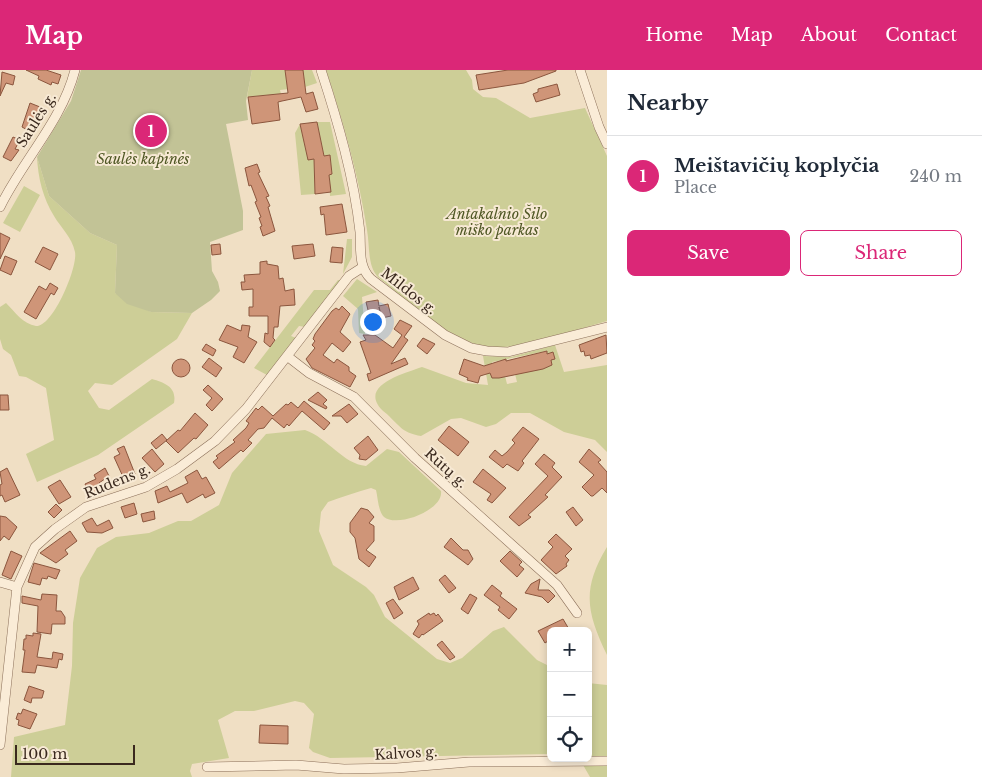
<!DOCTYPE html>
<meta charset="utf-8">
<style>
body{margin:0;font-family:"Libre Baskerville",serif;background:#f2f2f3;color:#1f2937}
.controls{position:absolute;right:15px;bottom:15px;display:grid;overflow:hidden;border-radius:8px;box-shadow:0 2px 8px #0003}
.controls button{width:45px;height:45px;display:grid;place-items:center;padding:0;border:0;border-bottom:1px solid #e0e1e3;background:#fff;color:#1f2937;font:25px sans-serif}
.scale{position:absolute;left:15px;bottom:12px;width:120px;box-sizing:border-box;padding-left:5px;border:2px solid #3a291e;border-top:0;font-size:14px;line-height:18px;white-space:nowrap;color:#3a291e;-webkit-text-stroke:4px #f7e9d4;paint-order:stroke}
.you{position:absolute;left:372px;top:251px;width:18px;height:18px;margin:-12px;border:4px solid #fff;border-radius:50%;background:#1a73e8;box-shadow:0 0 0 8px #1a73e833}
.badge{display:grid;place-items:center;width:32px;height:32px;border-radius:50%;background:#db2777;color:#fff;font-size:16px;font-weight:700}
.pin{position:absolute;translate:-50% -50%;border:2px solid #fff;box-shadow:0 1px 5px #0006}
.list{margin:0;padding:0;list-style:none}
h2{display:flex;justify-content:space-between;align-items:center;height:65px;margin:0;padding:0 20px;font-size:21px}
h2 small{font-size:16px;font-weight:400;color:#747a83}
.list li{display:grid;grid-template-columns:32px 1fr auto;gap:15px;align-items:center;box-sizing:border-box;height:80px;padding:0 20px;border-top:1px solid #e0e1e3}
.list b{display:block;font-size:19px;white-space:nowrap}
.list p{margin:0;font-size:16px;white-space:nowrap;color:#747a83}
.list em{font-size:16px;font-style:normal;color:#747a83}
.actions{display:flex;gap:10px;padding:15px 20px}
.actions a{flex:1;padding:11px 0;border:1px solid #db2777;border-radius:8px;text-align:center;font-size:18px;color:#db2777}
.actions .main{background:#db2777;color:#fff}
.icon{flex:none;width:28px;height:28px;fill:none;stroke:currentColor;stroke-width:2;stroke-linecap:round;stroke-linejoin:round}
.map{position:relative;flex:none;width:607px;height:707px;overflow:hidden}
header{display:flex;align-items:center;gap:30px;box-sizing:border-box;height:70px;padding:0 25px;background:#db2777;color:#fff}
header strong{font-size:24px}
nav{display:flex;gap:28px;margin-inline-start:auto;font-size:18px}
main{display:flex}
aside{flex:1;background:#fff}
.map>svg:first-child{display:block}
.green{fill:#cdce97;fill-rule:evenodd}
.cemetery{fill:#c2c396}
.building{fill:#cf9578;stroke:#8b563e}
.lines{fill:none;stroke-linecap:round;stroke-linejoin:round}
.street-casing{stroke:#8b6f59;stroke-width:10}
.street{stroke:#faecd7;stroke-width:9}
.labels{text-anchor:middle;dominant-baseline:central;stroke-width:4;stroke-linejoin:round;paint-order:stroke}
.street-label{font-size:14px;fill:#3a291e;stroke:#f7e9d4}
.park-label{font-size:14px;font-style:italic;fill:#4f5724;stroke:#f7e9d4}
</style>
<header>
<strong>Map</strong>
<nav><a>Home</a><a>Map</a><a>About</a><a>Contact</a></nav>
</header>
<main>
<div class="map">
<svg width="607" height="707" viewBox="0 0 607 707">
<rect width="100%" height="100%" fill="#f0dfc4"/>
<!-- green -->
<path class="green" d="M 252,0 L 285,0 L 289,19 L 280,20 L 281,24 L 247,27 Z
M 303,0 L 312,0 L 317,13 L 305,17 Z
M 326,0 L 466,0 L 472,10 L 473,19 L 483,27 L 496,28 L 530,48 L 585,38 L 607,86 L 607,251 C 574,260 517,283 484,276 C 447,270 408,231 379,208 C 367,197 370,176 367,160 C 359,107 343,51 326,0 Z
M 317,52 L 330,52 L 346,124 L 330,126 L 329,105 L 332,104 L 330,86 L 324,86 Z
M 300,54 L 308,89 L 314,89 L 315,124 L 301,125 L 295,63 Z
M 37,87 L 49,126 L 90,163 L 117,175 L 115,223 L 151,242 L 192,243 L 177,269 L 112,315 L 95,313 L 88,321 L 99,338 L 109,340 L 152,309 C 165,313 177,317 174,333 L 98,385 L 37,412 L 26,384 L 54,370 L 46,318 L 26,307 L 19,306 L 11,285 L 3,279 L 0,269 L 0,237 L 6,233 C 15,242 23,254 36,256 C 53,257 78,197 75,182 C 72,167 61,158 54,146 C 43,128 38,108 37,87 Z
M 24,116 L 40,125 L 20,162 L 3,153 Z
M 347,169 L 352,169 L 352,187 L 343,204 Z
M 357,209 L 377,222 L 362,227 L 365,264 L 359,263 L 358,239 L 343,226 Z
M 338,210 L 340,210 L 306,257 L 299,256 L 291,266 L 296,268 L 267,305 L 254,298 L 314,220 L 330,220 Z
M 555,275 L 564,302 L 607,295 L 607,382 L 595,370 L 564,362 L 530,343 L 511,343 L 496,354 L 486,357 L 461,348 L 451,349 L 421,366 C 404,363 401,358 389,346 C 386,343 380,339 378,335 C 364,313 409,302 422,297 L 466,313 L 488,315 L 483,286 L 511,287 ZM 547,281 L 547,284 L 553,282 L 555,289 L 551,290 L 552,295 L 515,304 L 517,312 L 507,314 L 505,306 L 492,308 L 492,292 Z
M 305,360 C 328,368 343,394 366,396 L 387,379 L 399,382 L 441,421 C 444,440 397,458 384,447 C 378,441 378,428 376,420 L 371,418 C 356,422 342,427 328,432 L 321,442 L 319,461 L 333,495 L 366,517 L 374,525 L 385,547 L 437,589 L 450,593 L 462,588 L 493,561 L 504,557 L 537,590 L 551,597 L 551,684 L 330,688 L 313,682 L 309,678 L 314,644 L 304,633 L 295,631 L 254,641 L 235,641 L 218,650 L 229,688 L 192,694 L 190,701 L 192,707 L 11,707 L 14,667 L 65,655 L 72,596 L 73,553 L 80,508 L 97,478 L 116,467 L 149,463 L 178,451 L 191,451 L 219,435 L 232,403 L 266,364 Z
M 607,477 L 607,585 C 587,543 581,520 607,477 Z
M 588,613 L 607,615 L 607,707 L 590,707 L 579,688 L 588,688 Z"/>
<!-- cemetery -->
<path class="cemetery" d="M 81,0 L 252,0 L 246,31 L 248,50 L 226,54 L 243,141 L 243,160 L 210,172 L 212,201 L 218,212 L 220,221 L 211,230 L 192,243 L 151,242 L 127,234 L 115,223 L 117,175 L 90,163 L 49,126 L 37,87 L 71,31 Z"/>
<!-- building -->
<path class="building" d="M 26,0 L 46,0 L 61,5 L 58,14 L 52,12 L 51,15 L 38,9 L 39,6 Z
M 285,0 L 303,0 L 306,24 L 313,22 L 318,39 L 306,42 L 301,27 L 282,31 L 278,32 L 280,50 L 252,54 L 248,27 L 288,23 Z
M 508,0 L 556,0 L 556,1 L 524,13 L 479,20 L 476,5 Z
M 2,2 L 15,6 L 13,15 L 6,13 L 0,26 Z
M 557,14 L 560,25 L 536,32 L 533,24 L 538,22 L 538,19 Z
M 30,33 L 40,37 L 39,41 L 43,42 L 33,63 L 22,57 Z
M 317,52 L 324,86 L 330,85 L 332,104 L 329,105 L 331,122 L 315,124 L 314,89 L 308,90 L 300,54 Z
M 13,67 L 20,70 L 15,79 L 19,80 L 11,91 L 3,87 Z
M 257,94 L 260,102 L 258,103 L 269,126 L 266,127 L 270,136 L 268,137 L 275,161 L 263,166 L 260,157 L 262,156 L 259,148 L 261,147 L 255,132 L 257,131 L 251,115 L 249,116 L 245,98 Z
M 342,134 L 347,162 L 326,165 L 324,144 L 321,145 L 320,137 Z
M 0,163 L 10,168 L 0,189 Z
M 220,174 L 221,184 L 212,185 L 211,175 Z
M 313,174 L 315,186 L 294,189 L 292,176 Z
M 43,177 L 58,184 L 50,200 L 35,192 Z
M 332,177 L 343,178 L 342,193 L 330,192 Z
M 5,186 L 17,191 L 11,205 L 0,200 Z
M 267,191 L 267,194 L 278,196 L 279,209 L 283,208 L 285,221 L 294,219 L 295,235 L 280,236 L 278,257 L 274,257 L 273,268 L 275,270 L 270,277 L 264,272 L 265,263 L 268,264 L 268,246 L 249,246 L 249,237 L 253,237 L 253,219 L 242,220 L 241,212 L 245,212 L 244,205 L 260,204 L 260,192 Z
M 50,213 L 58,218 L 54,225 L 51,223 L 36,249 L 24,242 L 39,216 L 46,220 Z
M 378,230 L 379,236 L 388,234 L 391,246 L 382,248 L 379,237 L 380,242 L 369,244 L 366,232 Z
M 342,236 L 350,244 L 340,262 L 351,272 L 343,282 L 332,273 L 323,285 L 334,293 L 337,289 L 349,297 L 349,301 L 356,306 L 350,317 L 312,298 L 306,289 L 315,278 L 312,275 L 315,271 L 313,269 L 315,264 L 332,241 L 336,238 L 339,240 Z
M 400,250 L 412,256 L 404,267 L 408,270 L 391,294 L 405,288 L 408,294 L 369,311 L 367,304 L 371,303 L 360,272 L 366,270 L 363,265 L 375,265 L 393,278 L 402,265 L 394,259 Z
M 227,255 L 241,261 L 242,255 L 250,256 L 248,267 L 257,272 L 244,293 L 233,287 L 238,277 L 219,270 Z
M 606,265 L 607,283 L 591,289 L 590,285 L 585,286 L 584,281 L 581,282 L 579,275 Z
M 423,268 L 435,274 L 427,284 L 417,276 Z
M 206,274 L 216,280 L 213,286 L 202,280 Z
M 547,281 L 547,284 L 553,282 L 555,289 L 551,290 L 552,295 L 543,299 L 499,308 L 492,308 L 490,303 L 480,306 L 478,313 L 467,310 L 468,308 L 459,304 L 464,289 L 484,296 L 506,289 L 506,291 Z
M 209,288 L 222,298 L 216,307 L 202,297 Z
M172 298a9 9 0 1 1 18 0a9 9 0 1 1-18 0Z
M 208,315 L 223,329 L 212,341 L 206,335 L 212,328 L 203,320 Z
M 318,322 L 327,330 L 323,334 L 327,337 L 326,339 L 308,330 Z
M 0,325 L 8,325 L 9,340 L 0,340 Z
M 304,331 L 330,353 L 324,360 L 302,341 L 289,356 L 287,354 L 284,358 L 272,348 L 264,358 L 258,359 L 248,370 L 252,373 L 243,382 L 241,380 L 219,399 L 213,392 L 218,388 L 216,386 L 235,372 L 233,370 L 246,358 L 249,353 L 246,351 L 256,338 L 258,340 L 262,336 L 273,346 L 286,334 L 288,335 L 291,332 L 298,338 Z
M 349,334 L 358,344 L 347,353 L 341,346 L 332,346 Z
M 195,343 L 208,355 L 196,369 L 194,368 L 178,383 L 166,371 L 178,360 L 180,361 Z
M 449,356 L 469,372 L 458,386 L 438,370 Z
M 523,357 L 539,369 L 522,391 L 524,393 L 518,401 L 507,394 L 503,398 L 489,387 L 495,380 L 502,386 L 507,382 L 515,373 L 512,370 Z
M 162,364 L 167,370 L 156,379 L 151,373 Z
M 368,366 L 378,380 L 366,390 L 359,389 L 360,385 L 354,378 Z
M 124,376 L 135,404 L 124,409 L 114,387 L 120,384 L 117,379 Z
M 152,379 L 164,394 L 155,402 L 142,388 Z
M 589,379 L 601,390 L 598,392 L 607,402 L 607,423 L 602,418 L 593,426 L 591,426 L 582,417 L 594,405 L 579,392 Z
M 544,384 L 555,393 L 552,397 L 562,407 L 545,425 L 548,427 L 528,445 L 531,447 L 519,456 L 509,447 L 548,406 L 535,394 Z
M 7,398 L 20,425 L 5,432 L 2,425 L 0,426 L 0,415 L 2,414 L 0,402 Z
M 105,398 L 109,406 L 99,413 L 102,420 L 98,422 L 99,424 L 91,428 L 85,414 L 96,409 L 94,405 Z
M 483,399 L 506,418 L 492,433 L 487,430 L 491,424 L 473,412 Z
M 197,400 L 202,409 L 206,407 L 215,423 L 205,428 L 203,424 L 187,433 L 182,423 L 158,433 L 155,421 L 167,416 L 170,422 L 188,413 L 185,407 Z
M 60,410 L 71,427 L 59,434 L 48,417 Z
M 134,433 L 137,444 L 125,448 L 121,437 Z
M 56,434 L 62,440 L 54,448 L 48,442 Z
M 573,437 L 583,450 L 576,456 L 566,442 Z
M 361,438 L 368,440 L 374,447 L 369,453 L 374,456 L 374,471 L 366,480 L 376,487 L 369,497 L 359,489 L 355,468 L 350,462 L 350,453 Z
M 154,441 L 155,449 L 143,452 L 141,444 Z
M 0,446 L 6,447 L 17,457 L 9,470 L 4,466 L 0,471 Z
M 92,448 L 97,456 L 109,450 L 113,458 L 102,463 L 87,462 L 82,453 Z
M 70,461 L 77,471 L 65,480 L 68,484 L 56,493 L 40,483 Z
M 556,464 L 572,479 L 565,486 L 569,490 L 566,494 L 567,496 L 556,504 L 541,490 L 553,477 L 548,472 Z
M 451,468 L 463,480 L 468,480 L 473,489 L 468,495 L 444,477 Z
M 11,481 L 22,486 L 11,509 L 2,505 Z
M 510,481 L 522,492 L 519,495 L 524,499 L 517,507 L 500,491 Z
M 34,493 L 60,500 L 56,509 L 48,506 L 47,509 L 42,508 L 40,515 L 28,512 Z
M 445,505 L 456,518 L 449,523 L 439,510 Z
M 413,507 L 419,519 L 399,530 L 394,517 Z
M 540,509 L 538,520 L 549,520 L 555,526 L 548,533 L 542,527 L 525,523 L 531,514 Z
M 492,515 L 502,523 L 500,526 L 517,539 L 509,549 L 498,540 L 500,537 L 484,525 Z
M 42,524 L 57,525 L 56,541 L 61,541 L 65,547 L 65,554 L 52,554 L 51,564 L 37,562 L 38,536 L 22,533 L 22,526 L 41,530 Z
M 470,524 L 477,528 L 468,544 L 461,539 Z
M 393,529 L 403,543 L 394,549 L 386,533 Z
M 429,543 L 430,545 L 434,543 L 436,546 L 438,544 L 443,551 L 423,565 L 422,564 L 419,568 L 413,564 L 419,554 L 417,551 Z
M 563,549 L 570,561 L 551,561 L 551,569 L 545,573 L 538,561 Z
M 33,563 L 41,564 L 37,587 L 52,589 L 53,582 L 63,584 L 62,590 L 59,589 L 57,598 L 37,595 L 35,603 L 22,602 L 25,580 L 23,580 L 24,569 L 26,569 L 26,565 L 33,566 Z
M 442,571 L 455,587 L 450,590 L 437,575 Z
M 29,616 L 44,621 L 42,628 L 32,628 L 31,633 L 24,630 Z
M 23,639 L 37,644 L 30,659 L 18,655 L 19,650 L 16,649 L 18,643 L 21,644 Z
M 260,655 L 288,656 L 288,674 L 259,673 Z"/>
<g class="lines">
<defs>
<path id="street" d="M 321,0 C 338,52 354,107 360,162 C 361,178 358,197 371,209 L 445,265 L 471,278 L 487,281 L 508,282 L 607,257
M 580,0 L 599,57 L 607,74
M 0,137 C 23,90 62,51 75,0
M 287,286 L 309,303 L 354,327 L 415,388 L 557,515 L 577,543
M 0,512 L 17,517
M 0,675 L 17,517 L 35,477 L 55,459 L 86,437 L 146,417 L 177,399 L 215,371 L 246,339 L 349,206 L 363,197
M 207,697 L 296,695 L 344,699 L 397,698 L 469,692 L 607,691"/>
</defs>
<!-- street casing -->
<use href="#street" class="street-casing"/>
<!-- street -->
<use href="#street" class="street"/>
</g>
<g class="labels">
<!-- street labels -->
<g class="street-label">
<text transform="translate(36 50) rotate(-58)">Saulės g.</text>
<text transform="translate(409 221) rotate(38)">Mildos g.</text>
<text transform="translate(446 398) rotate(42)">Rūtų g.</text>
<text transform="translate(117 411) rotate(-22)">Rudens g.</text>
<text transform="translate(406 683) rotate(-3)">Kalvos g.</text>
</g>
<!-- park labels -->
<g class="park-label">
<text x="143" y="89">Saulės kapinės</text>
<text x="497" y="144">Antakalnio Šilo<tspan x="497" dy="16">miško parkas</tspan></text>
</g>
</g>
</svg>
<div class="controls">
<button>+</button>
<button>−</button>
<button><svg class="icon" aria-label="locate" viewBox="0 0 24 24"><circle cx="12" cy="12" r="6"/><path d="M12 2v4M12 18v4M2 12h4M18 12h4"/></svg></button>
</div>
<div class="scale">100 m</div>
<div class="you"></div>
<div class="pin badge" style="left:151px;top:61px">1</div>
</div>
<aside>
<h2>Nearby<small></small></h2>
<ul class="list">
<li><span class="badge">1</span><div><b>Meištavičių koplyčia</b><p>Place</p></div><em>240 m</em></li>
</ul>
<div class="actions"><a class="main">Save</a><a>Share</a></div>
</aside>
</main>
